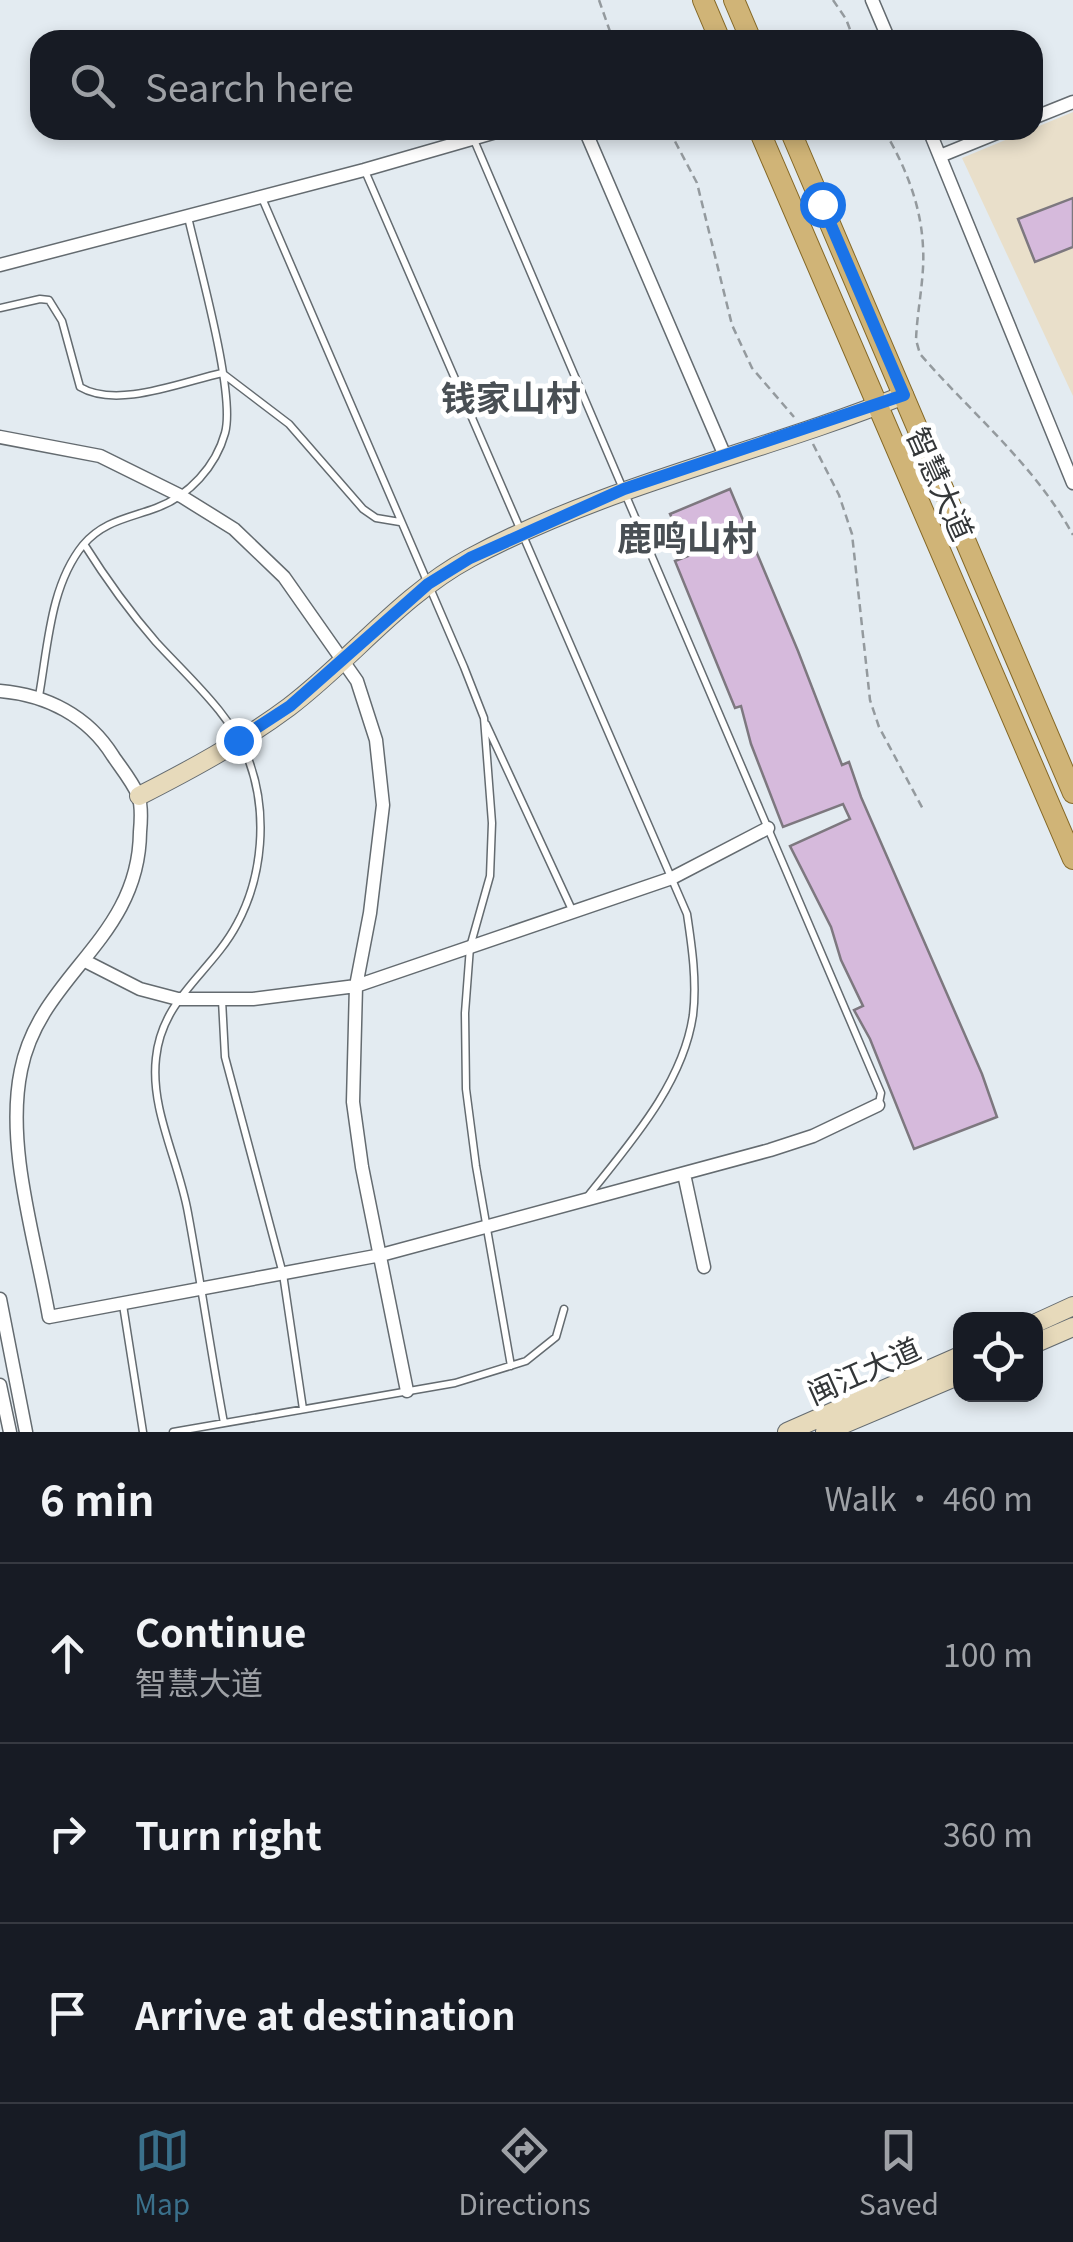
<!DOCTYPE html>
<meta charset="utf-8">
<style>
body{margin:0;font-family:Georgia,"Noto Sans SC",serif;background:#242831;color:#f1f3f6}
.controls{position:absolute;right:30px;bottom:30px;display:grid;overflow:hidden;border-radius:20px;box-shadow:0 5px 15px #0003}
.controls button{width:90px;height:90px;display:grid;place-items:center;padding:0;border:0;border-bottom:2px solid #363941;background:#171b24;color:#f1f3f6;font:50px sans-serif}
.stop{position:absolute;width:30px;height:30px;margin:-22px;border:8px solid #1a73e8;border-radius:50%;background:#fff}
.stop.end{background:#1a73e8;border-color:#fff;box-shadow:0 2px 10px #0008}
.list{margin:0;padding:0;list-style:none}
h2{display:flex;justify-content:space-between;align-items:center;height:130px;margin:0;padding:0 40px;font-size:42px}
h2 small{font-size:32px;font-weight:400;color:#9ea1a6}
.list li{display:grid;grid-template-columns:65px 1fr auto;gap:30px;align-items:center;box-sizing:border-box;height:180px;padding:0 40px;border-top:2px solid #363941}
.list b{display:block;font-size:38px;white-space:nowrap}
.list p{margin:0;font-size:32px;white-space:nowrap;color:#9ea1a6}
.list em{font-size:32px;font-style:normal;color:#9ea1a6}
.icon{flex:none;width:55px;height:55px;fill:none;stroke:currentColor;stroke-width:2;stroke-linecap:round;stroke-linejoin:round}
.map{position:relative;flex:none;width:1073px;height:1432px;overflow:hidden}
.search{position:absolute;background:#171b24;box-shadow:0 5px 15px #0003;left:30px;right:30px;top:30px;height:110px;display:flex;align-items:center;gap:25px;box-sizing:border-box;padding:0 35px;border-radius:30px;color:#9ea1a6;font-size:38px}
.sheet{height:670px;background:#171b24}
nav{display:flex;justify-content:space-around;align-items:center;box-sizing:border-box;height:140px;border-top:2px solid #363941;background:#171b24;font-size:28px;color:#9ea1a6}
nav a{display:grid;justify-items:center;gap:5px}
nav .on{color:#3a708b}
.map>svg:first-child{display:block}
.education{fill:#e9dfca}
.building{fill:#d6badc;stroke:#7d787f;stroke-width:2.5}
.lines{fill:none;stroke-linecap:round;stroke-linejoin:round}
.lane-casing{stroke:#646b70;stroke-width:9}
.street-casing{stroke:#646b70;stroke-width:15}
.secondary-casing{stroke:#646b70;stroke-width:20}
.primary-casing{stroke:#856826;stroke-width:22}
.path{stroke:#949a9e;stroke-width:2.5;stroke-dasharray:8 5;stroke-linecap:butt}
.lane{stroke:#fff;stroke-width:6}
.street{stroke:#fff;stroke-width:12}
.secondary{stroke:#e7dabb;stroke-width:18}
.primary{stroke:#d0b477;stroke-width:20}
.route{stroke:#1a73e8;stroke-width:12}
.labels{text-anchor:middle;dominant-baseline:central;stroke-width:10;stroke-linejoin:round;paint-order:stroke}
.street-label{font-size:30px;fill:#343739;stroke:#fff}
.quarter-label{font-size:35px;font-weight:bold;fill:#494f54;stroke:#fff}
</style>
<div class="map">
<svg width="1073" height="1432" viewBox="0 0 1073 1432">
<rect width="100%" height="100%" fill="#e3ebf1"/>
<!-- education -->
<path class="education" d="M 1073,112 L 1073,396 L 962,158 Z"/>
<!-- building -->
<path class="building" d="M 1073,198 L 1073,247 L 1035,262 L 1018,219 Z
M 730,489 L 798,651 L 842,765 L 849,762 L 861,797 L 982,1074 L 997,1117 L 914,1149 L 870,1039 L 854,1010 L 863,1006 L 841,960 L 831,927 L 790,846 L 850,819 L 843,804 L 783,827 L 751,744 L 741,706 L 735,708 L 675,561 L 688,556 L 670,514 Z"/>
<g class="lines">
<defs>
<path id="lane" d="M 474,140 L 881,1093 L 879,1103
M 365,171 L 687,914 C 692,947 697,982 693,1015 C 683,1084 630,1143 588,1196
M 262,198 L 464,667 L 484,718 L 492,823 L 490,876 L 470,947 L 465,1013 L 466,1089 L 476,1166 L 511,1366
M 0,308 L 40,299 L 49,300 L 62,321 L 80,387 C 117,409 182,382 222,373 L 289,424 L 363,509 L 376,518 L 400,522
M 84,544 C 106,579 129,611 156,642 C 188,677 233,716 249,761 C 268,813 263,876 237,924 C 211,973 162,998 156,1058 C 150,1110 179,1161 188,1213 C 201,1283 211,1353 224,1423
M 39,696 C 48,646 50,586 83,545 C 103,521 129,518 156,508 C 189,496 216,466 225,433 C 236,394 198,262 188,217
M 486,724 L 573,912
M 222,1000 L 225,1057 L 283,1274 L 303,1409
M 123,1305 L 143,1432
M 173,1432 L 455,1383 L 526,1361 L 556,1337 L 564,1309"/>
<path id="street" d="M 872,0 L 889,40
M 1033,118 L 1073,102
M 585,130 L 725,456
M 929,130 L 1073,483
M 940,156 L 1004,130
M 0,265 L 364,170 L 503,130
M 0,437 L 100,456 L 181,496 L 234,529 L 284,577 L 357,681 L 376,740 L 383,805 L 370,913 L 356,986 L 353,1102 L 362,1167 L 407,1391
M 0,691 C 47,695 88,716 113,756 C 121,768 132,781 138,795 C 142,805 141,821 140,832 C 139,940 40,974 21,1070 C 5,1147 36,1241 49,1317 L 381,1255 L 770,1150 L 813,1136 L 878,1105
M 85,961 L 140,989 L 178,999 L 253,999 L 356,986 L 672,878 L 768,828
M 684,1174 L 704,1267
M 0,1299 L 26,1432
M 0,1385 L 10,1432"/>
<path id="secondary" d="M 139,796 C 190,770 242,742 289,707 C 351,660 401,595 470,558 C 608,484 761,453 904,395
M 1036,1323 L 1073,1306
M 1036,1343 L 1073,1327
M 787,1432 L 960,1356
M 825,1432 L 960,1375"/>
<path id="primary" d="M 703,0 L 720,40
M 734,0 L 751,40
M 759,130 L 1073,859
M 790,130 L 1073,793"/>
</defs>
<!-- lane casing -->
<use href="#lane" class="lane-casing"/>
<!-- street casing -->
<use href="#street" class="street-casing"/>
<!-- secondary casing -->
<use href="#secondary" class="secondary-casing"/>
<!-- primary casing -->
<use href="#primary" class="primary-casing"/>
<!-- path -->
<path class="path" d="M 599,0 L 613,40
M 833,0 L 846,19 L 854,40
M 669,130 L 697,183 L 732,325 L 752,368 L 794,417
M 884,130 C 905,166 921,204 923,247 C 925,277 917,310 916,340 L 920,354 C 972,414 1034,464 1073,535
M 813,444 L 839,495 L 852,534 L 870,700 L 879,727 L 924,811"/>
<!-- lane -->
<use href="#lane" class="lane"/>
<!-- street -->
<use href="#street" class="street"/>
<!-- secondary -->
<use href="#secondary" class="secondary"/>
<!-- primary -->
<use href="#primary" class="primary"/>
</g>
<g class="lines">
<!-- route -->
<path class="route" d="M 238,740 L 290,706 L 428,584 L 470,558 L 624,489 L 904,395 L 822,204"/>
</g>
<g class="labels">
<!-- street labels -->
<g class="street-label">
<text transform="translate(942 483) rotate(66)">智慧大道</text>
<text transform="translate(863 1369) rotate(-24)">闽江大道</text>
</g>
<!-- quarter labels -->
<g class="quarter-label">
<text x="511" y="395">钱家山村</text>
<text x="687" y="535">鹿鸣山村</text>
</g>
</g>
</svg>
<div class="controls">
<button><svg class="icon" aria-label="locate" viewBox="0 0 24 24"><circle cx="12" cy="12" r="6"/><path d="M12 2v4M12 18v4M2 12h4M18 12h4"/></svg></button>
</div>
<div class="stop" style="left:822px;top:204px"></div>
<div class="stop end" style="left:238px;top:740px"></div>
<div class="search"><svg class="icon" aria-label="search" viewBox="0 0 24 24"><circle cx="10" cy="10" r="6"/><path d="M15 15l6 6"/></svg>Search here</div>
</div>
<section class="sheet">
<h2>6 min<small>Walk · 460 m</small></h2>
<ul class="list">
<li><svg class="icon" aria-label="ahead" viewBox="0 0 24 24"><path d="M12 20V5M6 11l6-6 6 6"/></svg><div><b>Continue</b><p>智慧大道</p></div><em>100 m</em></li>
<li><svg class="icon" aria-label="right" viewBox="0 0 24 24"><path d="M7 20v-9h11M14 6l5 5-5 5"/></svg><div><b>Turn right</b></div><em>360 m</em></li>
<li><svg class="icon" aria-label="arrive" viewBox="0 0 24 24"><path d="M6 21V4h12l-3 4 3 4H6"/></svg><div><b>Arrive at destination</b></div></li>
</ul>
</section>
<nav>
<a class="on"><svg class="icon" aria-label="map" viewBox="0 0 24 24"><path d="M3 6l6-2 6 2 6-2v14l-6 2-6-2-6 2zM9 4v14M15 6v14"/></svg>Map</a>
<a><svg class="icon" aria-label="directions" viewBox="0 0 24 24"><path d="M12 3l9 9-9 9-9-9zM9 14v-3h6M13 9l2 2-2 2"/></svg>Directions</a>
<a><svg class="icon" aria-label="saved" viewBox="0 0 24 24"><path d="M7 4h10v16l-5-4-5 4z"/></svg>Saved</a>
</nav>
